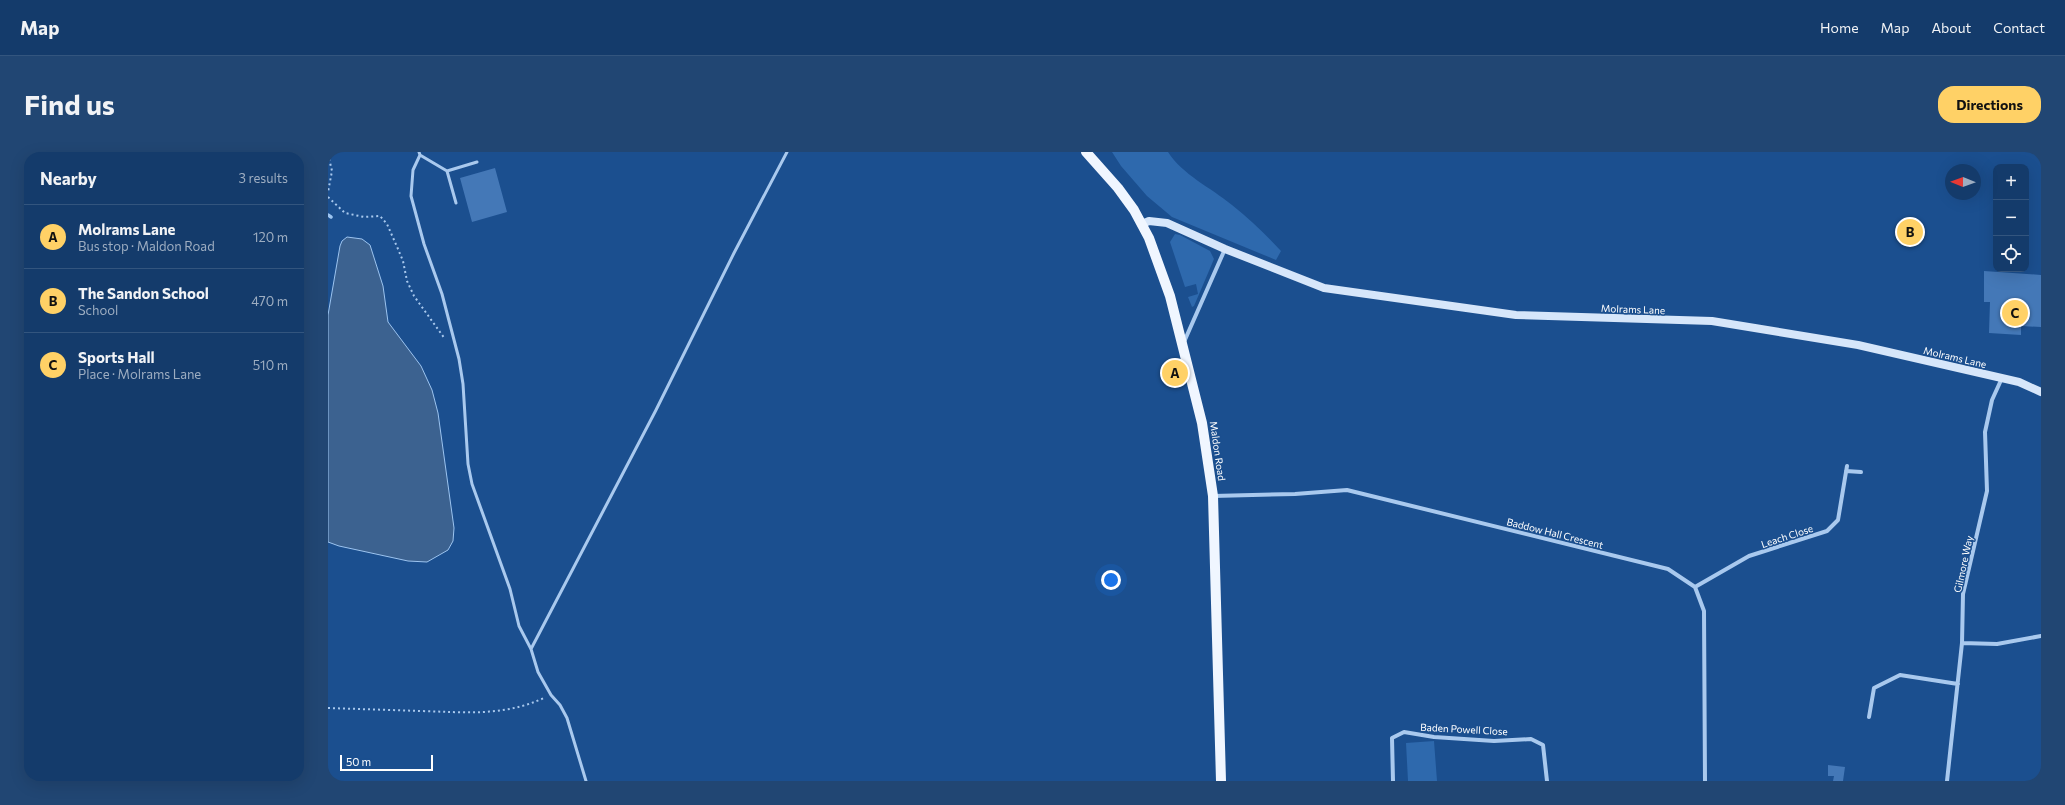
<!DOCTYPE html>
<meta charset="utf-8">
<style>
body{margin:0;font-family:Commissioner,sans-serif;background:#214673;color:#f1f3f6}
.controls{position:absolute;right:12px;top:12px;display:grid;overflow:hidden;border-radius:8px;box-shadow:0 4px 16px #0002}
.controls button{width:36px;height:36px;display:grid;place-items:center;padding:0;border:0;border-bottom:1px solid #33557e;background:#143b6b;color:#f1f3f6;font:20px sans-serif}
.compass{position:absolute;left:1617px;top:12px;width:36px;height:36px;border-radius:50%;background:#143b6b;box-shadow:0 4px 16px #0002;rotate:271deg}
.scale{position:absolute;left:12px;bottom:10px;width:93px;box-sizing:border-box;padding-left:4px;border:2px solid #fff;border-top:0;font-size:11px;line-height:14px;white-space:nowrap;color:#fff;-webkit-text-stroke:3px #1b4f8f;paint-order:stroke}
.you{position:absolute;left:783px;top:428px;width:14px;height:14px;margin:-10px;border:3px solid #fff;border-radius:50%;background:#1a73e8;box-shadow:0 0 0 6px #1a73e833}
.badge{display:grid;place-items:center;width:26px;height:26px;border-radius:50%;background:#ffd166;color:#111;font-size:13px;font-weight:700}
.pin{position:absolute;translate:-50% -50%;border:2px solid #fff;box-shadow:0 1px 4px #0006}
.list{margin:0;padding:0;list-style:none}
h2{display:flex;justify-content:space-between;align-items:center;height:52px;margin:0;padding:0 16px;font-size:17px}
h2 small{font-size:13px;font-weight:400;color:#9dadc1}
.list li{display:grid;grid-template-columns:26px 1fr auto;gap:12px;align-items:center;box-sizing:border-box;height:64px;padding:0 16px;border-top:1px solid #33557e}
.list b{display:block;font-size:15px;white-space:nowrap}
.list p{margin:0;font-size:13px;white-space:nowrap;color:#9dadc1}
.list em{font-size:13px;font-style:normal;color:#9dadc1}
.icon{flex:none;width:22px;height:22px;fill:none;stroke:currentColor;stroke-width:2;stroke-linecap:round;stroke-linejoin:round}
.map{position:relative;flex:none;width:1713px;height:629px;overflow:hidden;border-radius:16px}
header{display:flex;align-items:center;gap:24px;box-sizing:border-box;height:56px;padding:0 20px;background:#143b6b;border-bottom:1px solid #33557e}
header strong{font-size:19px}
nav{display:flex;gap:22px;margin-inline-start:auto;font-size:14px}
.intro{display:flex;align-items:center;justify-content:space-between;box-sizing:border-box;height:96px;padding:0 24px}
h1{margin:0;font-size:28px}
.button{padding:10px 18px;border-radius:16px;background:#ffd166;color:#111;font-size:14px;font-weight:700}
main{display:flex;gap:24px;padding:0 24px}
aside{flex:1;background:#143b6b;border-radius:16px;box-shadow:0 4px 16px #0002}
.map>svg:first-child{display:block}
.green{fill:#2e69ad}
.water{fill:#3c6290;stroke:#9cc4f0}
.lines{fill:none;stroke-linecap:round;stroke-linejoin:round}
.stream{stroke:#9cc4f0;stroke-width:3.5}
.building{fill:#4478b7}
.path{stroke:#a9c9ee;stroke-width:2;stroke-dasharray:2 3;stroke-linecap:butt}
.lane{stroke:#a9c9ee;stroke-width:3}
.street{stroke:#a9c9ee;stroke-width:4}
.secondary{stroke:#d6e6fa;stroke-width:8}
.primary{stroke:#f0f6ff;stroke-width:10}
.labels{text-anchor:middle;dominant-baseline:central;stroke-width:3;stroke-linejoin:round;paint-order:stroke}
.street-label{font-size:10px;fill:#fff;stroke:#1b4f8f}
</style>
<header>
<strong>Map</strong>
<nav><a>Home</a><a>Map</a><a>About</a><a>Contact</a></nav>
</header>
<div class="intro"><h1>Find us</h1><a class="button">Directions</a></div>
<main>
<aside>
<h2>Nearby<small>3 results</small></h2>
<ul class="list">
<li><span class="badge">A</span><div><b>Molrams Lane</b><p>Bus stop · Maldon Road</p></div><em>120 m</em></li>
<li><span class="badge">B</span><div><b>The Sandon School</b><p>School</p></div><em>470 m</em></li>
<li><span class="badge">C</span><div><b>Sports Hall</b><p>Place · Molrams Lane</p></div><em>510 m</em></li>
</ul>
</aside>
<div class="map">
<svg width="1713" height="629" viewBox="0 0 1713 629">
<rect width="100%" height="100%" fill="#1b4f8f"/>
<!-- green -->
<path class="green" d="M 784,0 L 840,0 C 855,23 882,35 904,53 C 922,67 938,83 953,99 L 948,108 L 844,65 L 819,44 L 793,14 Z
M 847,82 L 852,83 L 882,99 L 886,107 L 866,154 L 864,155 L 860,145 L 870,142 L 868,132 L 857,135 L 842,90 Z
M 1106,589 L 1109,629 L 1080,629 L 1078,591 Z"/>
<!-- water -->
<path class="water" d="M 19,85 L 34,87 L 42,93 L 55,134 L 60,170 L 93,214 L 104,238 L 110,261 L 126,376 L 125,389 L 120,398 L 99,410 L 80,409 L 11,394 L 0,390 L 0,163 L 12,94 L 14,89 Z"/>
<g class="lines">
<!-- stream -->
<path class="stream" d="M 0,63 L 3,65"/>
</g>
<!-- building -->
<path class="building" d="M 167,16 L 179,60 L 144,70 L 132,26 Z
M 1656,119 L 1713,123 L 1713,175 L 1693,174 L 1693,183 L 1661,181 L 1662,150 L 1656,150 Z
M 1500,613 L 1517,615 L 1515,629 L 1505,629 L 1506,624 L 1500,624 Z"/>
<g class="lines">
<!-- path -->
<path class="path" d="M 0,2 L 4,19 L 0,40
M 0,45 L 17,61 L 36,65 L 52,64 L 59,72 L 70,97 L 75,109 L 79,129 L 86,144 L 117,187
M 0,556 C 31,557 62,558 92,559 C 137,560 174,565 216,546"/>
<!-- lane -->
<path class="lane" d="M 91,0 L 92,3 L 85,18 L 83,44 L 96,92 L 114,142 L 131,207 L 135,232 L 140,312 L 144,332 L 182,437 L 191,474 L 203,497 L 210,520 L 223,543 L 232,553 L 239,566 L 258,629
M 92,3 L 119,19 L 149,10
M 119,19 L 128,51
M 203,497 L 328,258 L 406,101 L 459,0"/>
<!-- street -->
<path class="street" d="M 856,190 L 897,97
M 1518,319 L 1533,320
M 885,344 L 967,342 L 1019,338 L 1340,417 L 1367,435 L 1376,459 L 1377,629
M 1367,435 L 1421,404 L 1499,379 L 1510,368 L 1519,314
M 1634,491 L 1669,492 L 1713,484
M 1541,565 L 1546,536 L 1572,523 L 1630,532
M 1065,629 L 1064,586 L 1076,580 L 1106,585 L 1166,589 L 1203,587 L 1215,593 L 1219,629
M 1619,629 L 1634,491 L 1635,442 L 1659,339 L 1657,280 L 1664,248 L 1674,226"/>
<!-- secondary -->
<path class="secondary" d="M 814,72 L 821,69 L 839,71 L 897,97 L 996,136 L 1188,163 L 1384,169 L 1530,193 L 1691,230 L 1713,240"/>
<!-- primary -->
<path class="primary" d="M 758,0 L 790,36 L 806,58 L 821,86 L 842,144 L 874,271 L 885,344 L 893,629"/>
</g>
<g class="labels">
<!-- street labels -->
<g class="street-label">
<text transform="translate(1305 157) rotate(2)">Molrams Lane</text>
<text transform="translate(1627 205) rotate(13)">Molrams Lane</text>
<text transform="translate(890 299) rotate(82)">Maldon Road</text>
<text transform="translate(1227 381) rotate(14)">Baddow Hall Crescent</text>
<text transform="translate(1459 384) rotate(-18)">Leach Close</text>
<text transform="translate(1635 412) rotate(-78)">Gilmore Way</text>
<text transform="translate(1136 577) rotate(3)">Baden Powell Close</text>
</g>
</g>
</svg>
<div class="controls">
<button>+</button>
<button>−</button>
<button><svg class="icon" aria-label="locate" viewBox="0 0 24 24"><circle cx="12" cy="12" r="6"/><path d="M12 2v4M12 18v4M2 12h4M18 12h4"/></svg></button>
</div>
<svg class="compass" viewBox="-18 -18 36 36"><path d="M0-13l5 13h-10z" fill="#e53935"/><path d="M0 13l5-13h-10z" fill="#9dadc1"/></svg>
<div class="scale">50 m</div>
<div class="you"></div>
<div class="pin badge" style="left:847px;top:221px">A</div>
<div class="pin badge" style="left:1582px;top:80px">B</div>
<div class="pin badge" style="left:1687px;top:161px">C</div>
</div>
</main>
